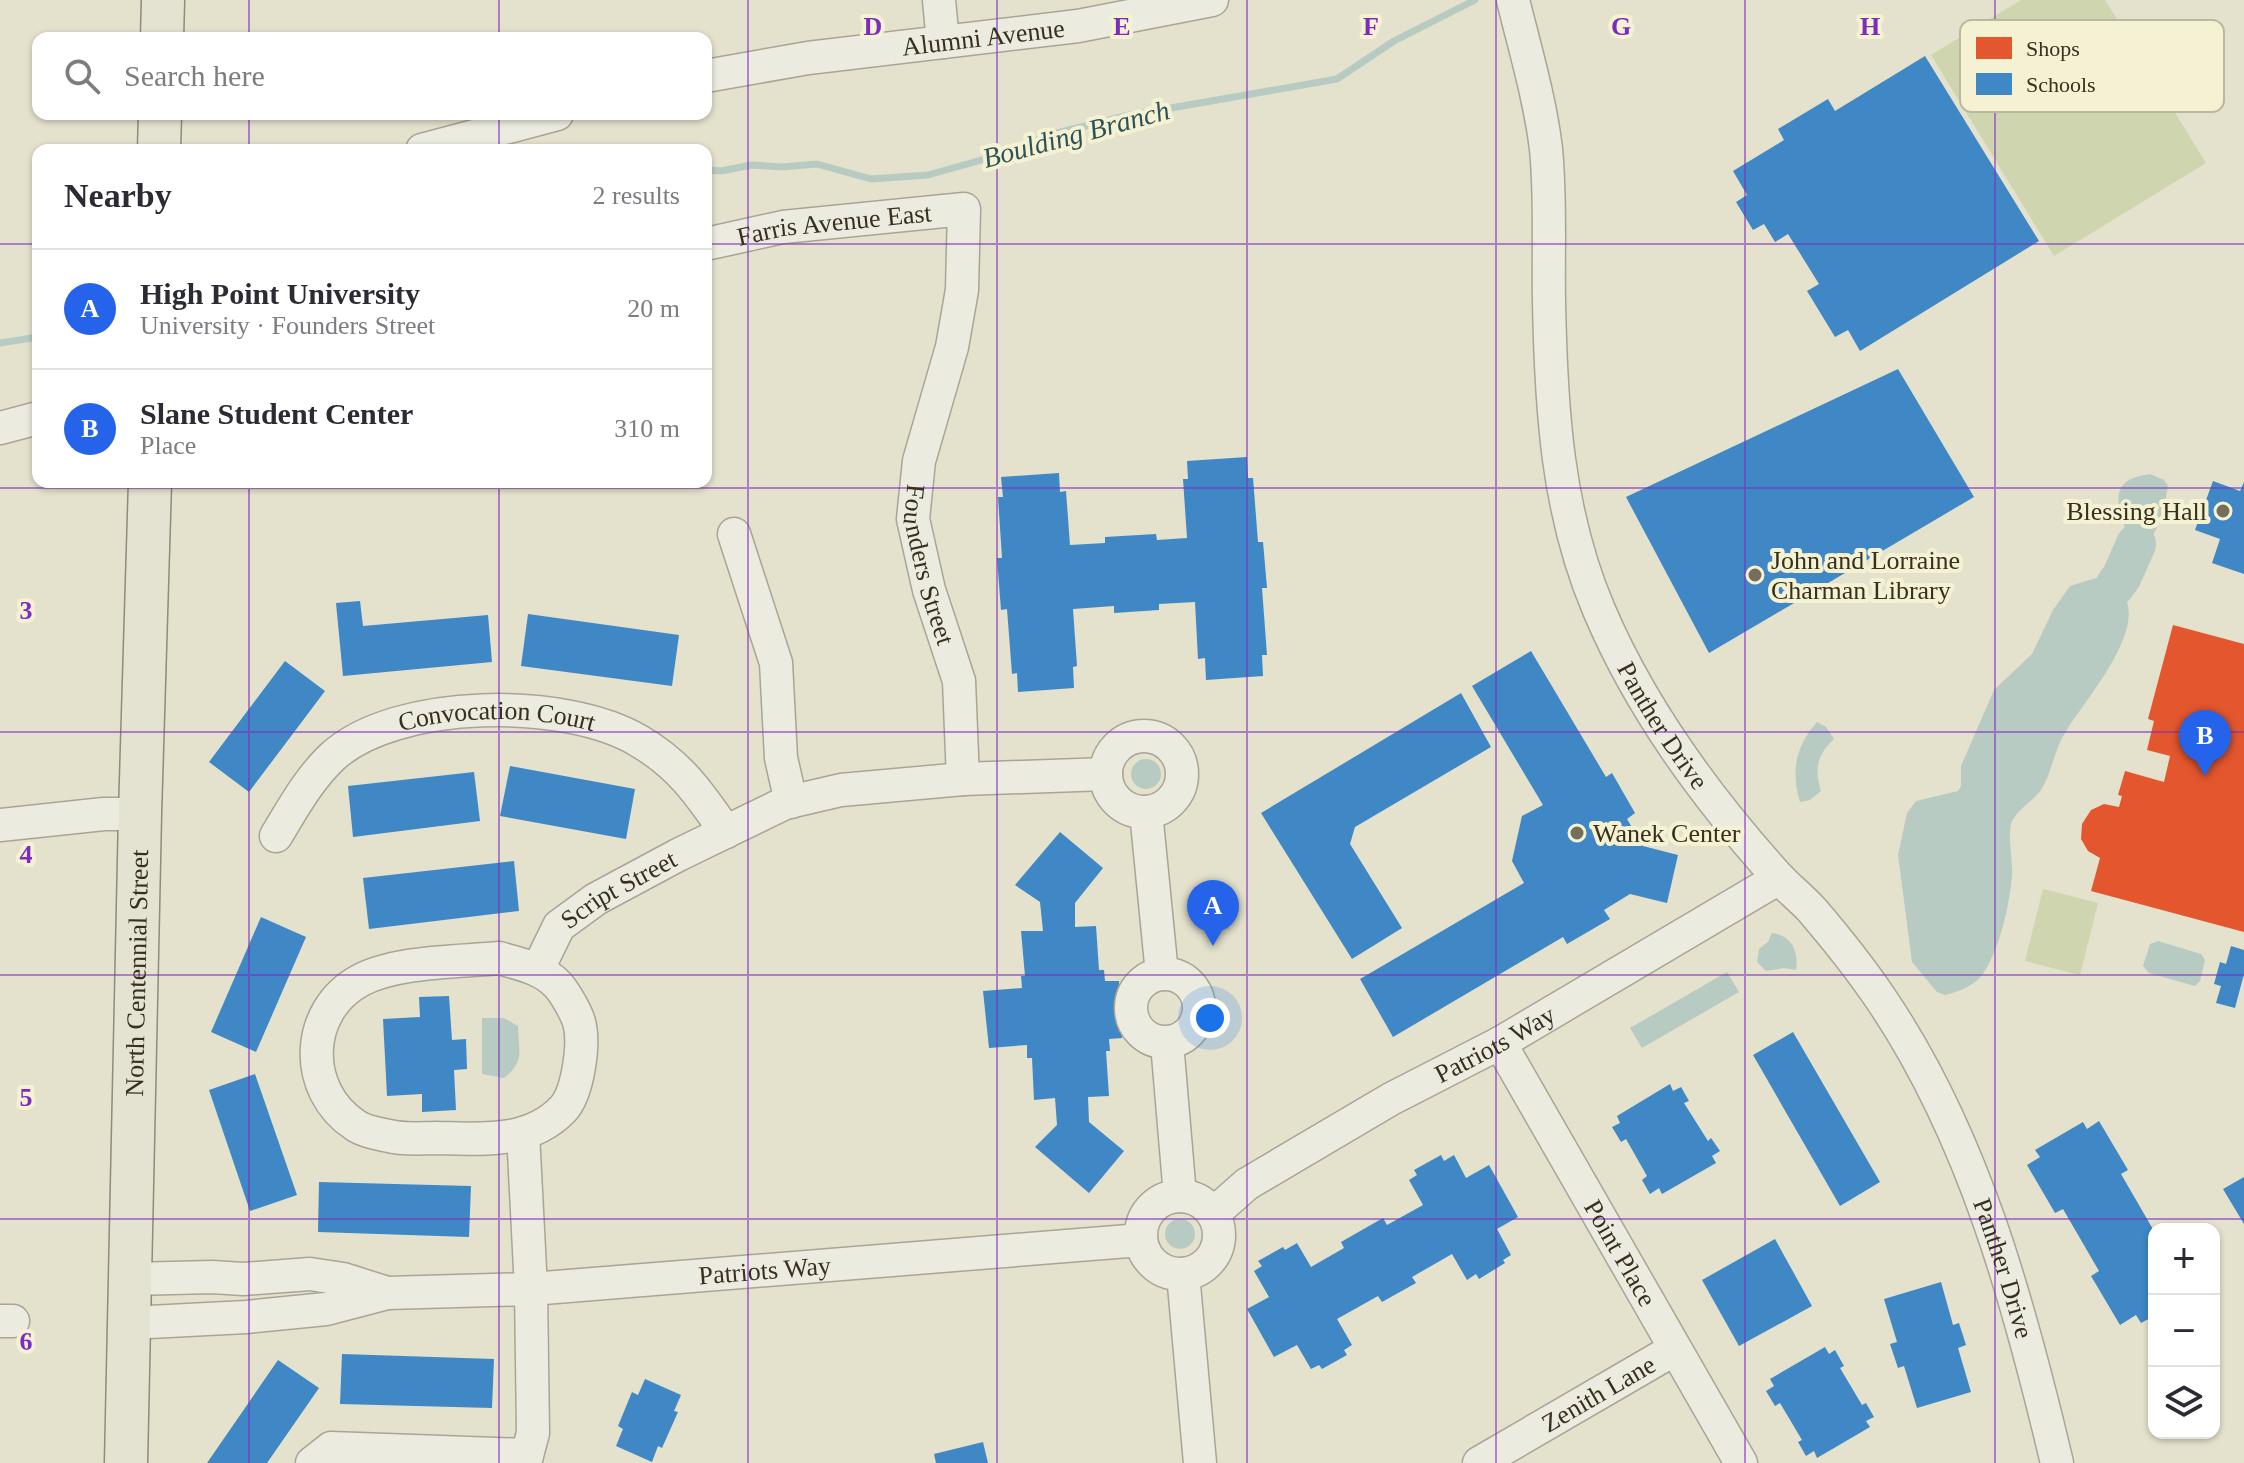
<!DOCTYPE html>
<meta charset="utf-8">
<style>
body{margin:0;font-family:Georgia,serif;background:#f2f2f3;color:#2b2b33}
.controls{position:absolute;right:24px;bottom:24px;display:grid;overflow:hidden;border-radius:16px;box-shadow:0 2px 6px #0004}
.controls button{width:72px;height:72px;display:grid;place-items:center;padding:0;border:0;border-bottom:2px solid #e1e1e2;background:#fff;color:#2b2b33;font:40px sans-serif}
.you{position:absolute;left:1210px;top:1018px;width:28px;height:28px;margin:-20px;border:6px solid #fff;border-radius:50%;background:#1a73e8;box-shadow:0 0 0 12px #1a73e833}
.badge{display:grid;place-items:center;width:52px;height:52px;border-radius:50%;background:#2563eb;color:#fff;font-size:26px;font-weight:700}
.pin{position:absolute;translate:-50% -66px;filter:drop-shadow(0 2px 4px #0008)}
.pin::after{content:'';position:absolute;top:42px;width:28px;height:24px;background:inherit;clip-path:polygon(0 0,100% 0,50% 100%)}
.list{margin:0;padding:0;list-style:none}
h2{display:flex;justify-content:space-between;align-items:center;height:104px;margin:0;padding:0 32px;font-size:34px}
h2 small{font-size:26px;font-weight:400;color:#7c7c81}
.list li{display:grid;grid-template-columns:52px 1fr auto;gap:24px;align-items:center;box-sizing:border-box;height:120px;padding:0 32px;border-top:2px solid #e1e1e2}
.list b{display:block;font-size:30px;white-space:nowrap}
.list p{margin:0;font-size:26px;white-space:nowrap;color:#7c7c81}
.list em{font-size:26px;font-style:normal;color:#7c7c81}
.icon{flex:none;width:44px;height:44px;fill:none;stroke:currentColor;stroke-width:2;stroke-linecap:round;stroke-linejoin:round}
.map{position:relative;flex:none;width:2244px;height:1463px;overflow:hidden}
.search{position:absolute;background:#fff;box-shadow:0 2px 6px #0004;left:32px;top:32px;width:680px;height:88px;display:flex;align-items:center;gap:20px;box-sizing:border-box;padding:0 28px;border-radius:16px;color:#7c7c81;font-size:30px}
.panel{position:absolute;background:#fff;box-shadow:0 2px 6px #0004;left:32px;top:144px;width:680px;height:344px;border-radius:16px}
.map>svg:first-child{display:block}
.green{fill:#ced5af}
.water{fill:#b8cbc2}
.shops{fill:#e4572e}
.schools{fill:#3f88c5}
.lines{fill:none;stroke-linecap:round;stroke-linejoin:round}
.stream{stroke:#b8cbc2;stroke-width:7}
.river{stroke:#b8cbc2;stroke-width:40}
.minor-casing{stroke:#a9a596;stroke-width:35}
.major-casing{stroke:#8f8b7d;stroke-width:45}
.minor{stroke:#ecebdf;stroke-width:32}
.major{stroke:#e4e2d0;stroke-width:42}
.grid{fill:none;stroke:#7b2cbf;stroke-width:2;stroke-opacity:0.55}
.poi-dot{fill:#746e5b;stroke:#f5f2d3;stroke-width:3}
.labels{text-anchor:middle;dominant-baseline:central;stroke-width:8;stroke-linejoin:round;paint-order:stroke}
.street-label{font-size:26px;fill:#38301e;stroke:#f5f2d3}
.poi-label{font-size:26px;fill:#38301e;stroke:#f5f2d3;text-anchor:start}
.water-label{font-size:28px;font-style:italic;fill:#2d5358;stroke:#f5f2d3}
.key{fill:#f5f2d3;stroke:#bcb89d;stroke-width:2}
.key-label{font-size:22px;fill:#38301e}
.grid-label{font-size:26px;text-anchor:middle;font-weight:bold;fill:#7b2cbf;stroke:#f5f2d3;stroke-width:8;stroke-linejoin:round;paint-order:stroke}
</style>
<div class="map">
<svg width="2244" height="1463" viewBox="0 0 2244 1463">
<rect width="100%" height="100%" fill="#e4e1cd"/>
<!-- green -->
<path class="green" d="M 2021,0 L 2105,0 L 2206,163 L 2054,256 L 1931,55 Z
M 2043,889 L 2098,903 L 2080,975 L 2025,961 Z"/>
<!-- water -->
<path class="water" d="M 2150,474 L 2164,480 L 2168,486 C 2166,499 2157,542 2142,546 C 2139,546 2131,543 2129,542 C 2121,511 2102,480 2150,474 Z
M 2096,578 C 2105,582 2116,584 2122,593 C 2150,628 2083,702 2065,733 C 2054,750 2052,773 2041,790 C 2033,801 2019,808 2012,821 C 2007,830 2013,862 2012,875 C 2010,903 1999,952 1982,975 C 1974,986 1958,992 1945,995 L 1937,992 L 1912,962 L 1898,855 L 1907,813 L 1916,801 L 1958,791 L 1961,786 L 1961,766 L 1994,690 L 2032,654 L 2053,610 L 2070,586 Z
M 1817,722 L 1826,727 L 1834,739 C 1817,755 1814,769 1821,791 L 1810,800 L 1800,802 C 1791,771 1795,747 1817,722 Z
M1131 774a15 15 0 1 1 30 0a15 15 0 1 1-30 0Z
M 1772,933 C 1792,935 1799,952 1796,970 L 1784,968 L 1766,971 L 1757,962 L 1759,949 L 1768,942 Z
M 2158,941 L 2201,954 L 2205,960 L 2200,981 L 2195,986 L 2149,973 L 2143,966 L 2150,944 Z
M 1727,972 L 1739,992 L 1642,1048 L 1630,1028 Z
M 482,1018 L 504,1018 L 518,1026 C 518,1050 526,1061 504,1078 L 482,1074 Z
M1165 1234a15 15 0 1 1 30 0a15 15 0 1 1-30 0Z"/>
<!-- shops -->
<path class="shops" d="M 2173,625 L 2244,644 L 2244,932 L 2091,891 L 2100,858 L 2088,851 L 2081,839 L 2082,824 L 2091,810 L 2104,804 L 2119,807 L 2122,796 L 2118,795 L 2125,771 L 2164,782 L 2170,756 L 2147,750 L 2154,721 L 2148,719 Z"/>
<!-- schools -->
<path class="schools" d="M 1925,56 L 2039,241 L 1860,351 L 1848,330 L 1835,337 L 1807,291 L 1819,284 L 1788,234 L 1775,242 L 1764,224 L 1753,230 L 1736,202 L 1747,195 L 1733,171 L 1784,140 L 1778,129 L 1828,99 L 1835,111 Z
M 1898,369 L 1974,497 L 1709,653 L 1626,497 Z
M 1247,457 L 1248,478 L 1253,478 L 1258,542 L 1263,542 L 1267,588 L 1262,588 L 1267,655 L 1262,655 L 1263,676 L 1206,680 L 1205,658 L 1198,659 L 1195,602 L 1159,604 L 1159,610 L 1114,613 L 1114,606 L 1073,609 L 1077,666 L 1073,667 L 1074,688 L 1018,692 L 1017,673 L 1012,674 L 1007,609 L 1001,610 L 997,558 L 1002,558 L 998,497 L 1003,497 L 1001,477 L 1059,473 L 1060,492 L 1066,491 L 1070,545 L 1105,543 L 1105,537 L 1156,534 L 1157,540 L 1187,538 L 1183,479 L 1188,479 L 1187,461 Z
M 2213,481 L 2240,491 L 2244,482 L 2244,574 L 2212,563 L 2220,539 L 2195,530 Z
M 360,601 L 363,626 L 488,615 L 492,662 L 343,676 L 336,603 Z
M 528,614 L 679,635 L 672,686 L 521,666 Z
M 1531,651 L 1606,777 L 1612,773 L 1635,813 L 1627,819 L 1643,846 L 1678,855 L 1667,903 L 1630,894 L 1604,910 L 1610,919 L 1567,944 L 1563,937 L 1393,1037 L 1360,979 L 1524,883 L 1512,861 L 1522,816 L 1543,805 L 1472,686 Z
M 285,661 L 325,691 L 249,792 L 209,762 Z
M 1461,693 L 1491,747 L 1355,827 L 1350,844 L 1402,928 L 1352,959 L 1261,813 Z
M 510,766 L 635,789 L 626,839 L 500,816 Z
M 474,772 L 480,821 L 353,837 L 348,786 Z
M 1060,832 L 1103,868 L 1075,903 L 1075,927 L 1096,926 L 1099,970 L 1104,970 L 1105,981 L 1119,981 L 1122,1038 L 1109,1039 L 1110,1051 L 1106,1051 L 1109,1096 L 1088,1097 L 1089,1122 L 1124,1151 L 1089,1193 L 1035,1147 L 1057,1125 L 1055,1098 L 1034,1100 L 1032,1058 L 1027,1058 L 1027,1045 L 989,1048 L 983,991 L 1022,988 L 1021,976 L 1025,976 L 1021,931 L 1043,931 L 1040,902 L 1015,885 Z
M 514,861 L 519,911 L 369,929 L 363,878 Z
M 261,917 L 306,937 L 256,1052 L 211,1032 Z
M 2231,946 L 2244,950 L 2244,974 L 2235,1008 L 2216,1003 L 2221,986 L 2214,984 L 2220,962 L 2226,964 Z
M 449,996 L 452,1040 L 466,1039 L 467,1069 L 454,1070 L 456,1110 L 422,1112 L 422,1094 L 387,1096 L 383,1019 L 420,1017 L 419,997 Z
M 1793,1032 L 1880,1182 L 1840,1206 L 1753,1055 Z
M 255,1074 L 297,1195 L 250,1211 L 209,1090 Z
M 1670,1084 L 1673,1091 L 1681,1087 L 1689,1101 L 1684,1103 L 1708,1141 L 1711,1138 L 1720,1151 L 1712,1156 L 1716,1163 L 1662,1194 L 1659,1188 L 1650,1194 L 1642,1180 L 1647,1176 L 1626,1139 L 1621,1142 L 1612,1127 L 1620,1123 L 1617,1116 Z
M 2099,1121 L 2128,1170 L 2121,1174 L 2154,1231 L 2154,1316 L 2141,1323 L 2136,1315 L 2120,1325 L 2091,1276 L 2099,1271 L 2063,1209 L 2055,1213 L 2027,1165 L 2040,1157 L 2035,1150 L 2083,1122 L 2087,1129 Z
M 1441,1155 L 1444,1161 L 1454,1155 L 1466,1178 L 1489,1165 L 1518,1217 L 1497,1229 L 1511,1255 L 1503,1260 L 1505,1263 L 1479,1279 L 1476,1274 L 1467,1280 L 1452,1254 L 1412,1277 L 1416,1283 L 1382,1302 L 1378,1296 L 1337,1319 L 1352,1345 L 1344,1350 L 1347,1355 L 1322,1369 L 1319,1365 L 1311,1369 L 1297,1345 L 1274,1357 L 1247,1309 L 1269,1297 L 1254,1271 L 1262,1266 L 1258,1261 L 1283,1247 L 1285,1250 L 1297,1243 L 1311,1267 L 1344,1248 L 1341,1242 L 1383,1218 L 1387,1225 L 1423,1205 L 1409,1180 L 1417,1175 L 1414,1170 Z
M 2244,1177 L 2244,1224 L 2223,1189 Z
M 319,1182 L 471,1186 L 469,1237 L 318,1232 Z
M 1775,1239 L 1812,1306 L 1739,1346 L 1702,1280 Z
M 1941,1282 L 1953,1325 L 1959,1323 L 1966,1345 L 1958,1348 L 1971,1392 L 1917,1408 L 1904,1366 L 1898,1368 L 1890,1344 L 1897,1342 L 1884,1299 Z
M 1825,1347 L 1829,1354 L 1835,1350 L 1844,1366 L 1840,1368 L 1862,1405 L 1866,1403 L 1874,1417 L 1866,1421 L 1870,1427 L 1817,1458 L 1814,1451 L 1806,1456 L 1798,1442 L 1802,1440 L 1780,1403 L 1775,1406 L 1766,1391 L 1774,1386 L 1770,1379 Z
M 342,1354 L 494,1359 L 492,1408 L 340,1404 Z
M 278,1360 L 319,1388 L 267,1463 L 207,1463 Z
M 645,1379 L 681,1395 L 674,1411 L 678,1412 L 662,1448 L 658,1446 L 652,1462 L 616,1446 L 623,1429 L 618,1426 L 632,1392 L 638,1395 Z
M 983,1442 L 988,1463 L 936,1463 L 934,1454 Z"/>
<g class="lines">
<!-- stream -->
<path class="stream" d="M 706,170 L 721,171 L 752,165 L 782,167 L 817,164 L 871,179 L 928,175 L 985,159 L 1057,133 L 1125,116 L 1337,79 L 1394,41 L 1475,0
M 0,343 L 38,337"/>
<!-- river -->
<path class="river" d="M 2115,586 L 2122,576 L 2136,544"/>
<defs>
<g id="minor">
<path d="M 939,0 L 943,42"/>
<path id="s1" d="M 1513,0 C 1525,49 1540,99 1546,149 C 1551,200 1548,252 1549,302 C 1551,408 1557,512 1599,610 C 1641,709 1705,796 1777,876 C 1788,888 1801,898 1812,910 C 1836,938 1860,968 1881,999 C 1974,1136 2019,1303 2057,1463"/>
<path id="s2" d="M 706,76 L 808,58 L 1078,26 L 1212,0"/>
<path d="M 422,150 L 557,114"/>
<path id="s3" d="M 706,244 L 783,227 L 964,209 L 962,290 L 952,347 L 919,461 L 913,519 L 929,590 L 959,681 L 963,779"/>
<path d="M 0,428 L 38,418"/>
<path d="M 734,534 L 776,663 L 781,758 L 791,802"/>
<circle cx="1144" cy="774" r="38"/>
<path d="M 1146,812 L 1162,974"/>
<path d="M 0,825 L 104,814 L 140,814"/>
<path id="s4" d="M 276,836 C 293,808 308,780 332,757 C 396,698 566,697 639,741 C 680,765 699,793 726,832"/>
<path d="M 499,958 C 520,964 542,968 558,985 C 565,993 576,1012 579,1022 C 585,1043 578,1093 563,1109 C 530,1144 481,1139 437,1138 C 422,1138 404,1140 389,1136 C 378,1134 363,1131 355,1125 C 302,1090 304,1010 361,980 C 398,961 457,962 499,958 Z"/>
<path id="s5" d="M 538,969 L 559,926 L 596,899 L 678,855 L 785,803 L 841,790 L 963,779 L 1106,774"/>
<circle cx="1165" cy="1008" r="34"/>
<path d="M 1167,1043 L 1180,1196"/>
<path id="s6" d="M 1500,1043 L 1741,1463"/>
<path d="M 523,1133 L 531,1289 L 533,1433 L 525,1463"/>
<circle cx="1180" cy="1235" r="39"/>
<path id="s7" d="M 1213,1214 L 1247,1184 L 1391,1099 L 1500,1043 L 1779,878"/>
<path d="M 1183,1274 L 1200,1463"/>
<path d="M 131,1279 L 212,1277 L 243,1279 L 310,1274 L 343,1279 L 387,1293"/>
<path d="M 0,1321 L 13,1321"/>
<path id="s8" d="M 130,1323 L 246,1317 L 326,1309 L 387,1293 L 531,1289 L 1141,1240"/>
<path d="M 312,1463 L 331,1448 L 527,1455"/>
<path id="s9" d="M 1479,1463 L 1675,1349"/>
</g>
<g id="major">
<path d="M 162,38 L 163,0"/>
<path d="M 159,150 L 160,114"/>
<path id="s10" d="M 126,1463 L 140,814 L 150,482"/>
</g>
</defs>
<!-- minor casing -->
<use href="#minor" class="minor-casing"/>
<!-- major casing -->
<use href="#major" class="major-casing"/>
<!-- minor -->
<use href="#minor" class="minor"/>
<!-- major -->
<use href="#major" class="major"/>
</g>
<!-- grid -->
<path class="grid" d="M 249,0 L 249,38M 499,0 L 499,38M 748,0 L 748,1463M 997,0 L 997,1463M 1247,0 L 1247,1463M 1496,0 L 1496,1463M 1745,0 L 1745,1463M 1995,0 L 1995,1463M 249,114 L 249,150M 499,114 L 499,150M 0,244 L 38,244M 706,244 L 2244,244M 249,482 L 249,1463M 499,482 L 499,1463M 0,488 L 2244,488M 0,732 L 2244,732M 0,975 L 2244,975M 0,1219 L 2244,1219"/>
<!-- markers -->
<g class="poi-dot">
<circle cx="2223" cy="511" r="8"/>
<circle cx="1755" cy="575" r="8"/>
<circle cx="1577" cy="833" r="8"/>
</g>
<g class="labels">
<!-- street labels -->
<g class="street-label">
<text stroke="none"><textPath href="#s2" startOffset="280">Alumni Avenue</textPath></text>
<text stroke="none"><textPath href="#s3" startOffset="130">Farris Avenue East</textPath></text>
<text stroke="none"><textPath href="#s3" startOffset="624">Founders Street</textPath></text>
<text stroke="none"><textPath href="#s1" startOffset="752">Panther Drive</textPath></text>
<text stroke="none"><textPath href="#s4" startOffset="272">Convocation Court</textPath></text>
<text stroke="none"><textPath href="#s5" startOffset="118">Script Street</textPath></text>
<text stroke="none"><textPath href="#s10" startOffset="490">North Centennial Street</textPath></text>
<text stroke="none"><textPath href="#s7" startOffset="330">Patriots Way</textPath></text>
<text stroke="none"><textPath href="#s6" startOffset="242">Point Place</textPath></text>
<text stroke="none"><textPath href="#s8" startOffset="638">Patriots Way</textPath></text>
<text stroke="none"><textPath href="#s1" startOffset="1400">Panther Drive</textPath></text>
<text stroke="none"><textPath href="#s9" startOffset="138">Zenith Lane</textPath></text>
</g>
<!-- poi labels -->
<g class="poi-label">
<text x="2207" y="511" text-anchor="end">Blessing Hall</text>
<text x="1771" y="560">John and Lorraine<tspan x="1771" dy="30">Charman Library</tspan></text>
<text x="1593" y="833">Wanek Center</text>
</g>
<!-- water labels -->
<g class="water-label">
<text transform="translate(1076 134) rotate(-15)">Boulding Branch</text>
</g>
</g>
<!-- legend -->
<rect x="1960" y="20" width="264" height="92" rx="12" class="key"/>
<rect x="1976" y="37" width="36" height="22" fill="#e4572e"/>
<rect x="1976" y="73" width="36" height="22" fill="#3f88c5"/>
<g class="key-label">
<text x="2026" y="56">Shops</text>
<text x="2026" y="92">Schools</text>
</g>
<g class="grid-label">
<text x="873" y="35">D</text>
<text x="1122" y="35">E</text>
<text x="1371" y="35">F</text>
<text x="1621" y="35">G</text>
<text x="1870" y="35">H</text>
<text x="26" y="619">3</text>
<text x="26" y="863">4</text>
<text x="26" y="1106">5</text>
<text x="26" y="1350">6</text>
</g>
</svg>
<div class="controls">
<button>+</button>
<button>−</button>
<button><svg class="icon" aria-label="layers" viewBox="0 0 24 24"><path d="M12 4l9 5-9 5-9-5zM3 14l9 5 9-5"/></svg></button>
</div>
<div class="you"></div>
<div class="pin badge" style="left:1213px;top:946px">A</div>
<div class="pin badge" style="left:2205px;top:776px">B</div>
<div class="search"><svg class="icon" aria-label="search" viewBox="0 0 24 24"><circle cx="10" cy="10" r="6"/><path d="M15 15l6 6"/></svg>Search here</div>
<section class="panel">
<h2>Nearby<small>2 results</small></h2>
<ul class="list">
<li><span class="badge">A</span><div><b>High Point University</b><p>University · Founders Street</p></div><em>20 m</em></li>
<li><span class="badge">B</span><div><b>Slane Student Center</b><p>Place</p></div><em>310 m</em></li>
</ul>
</section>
</div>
